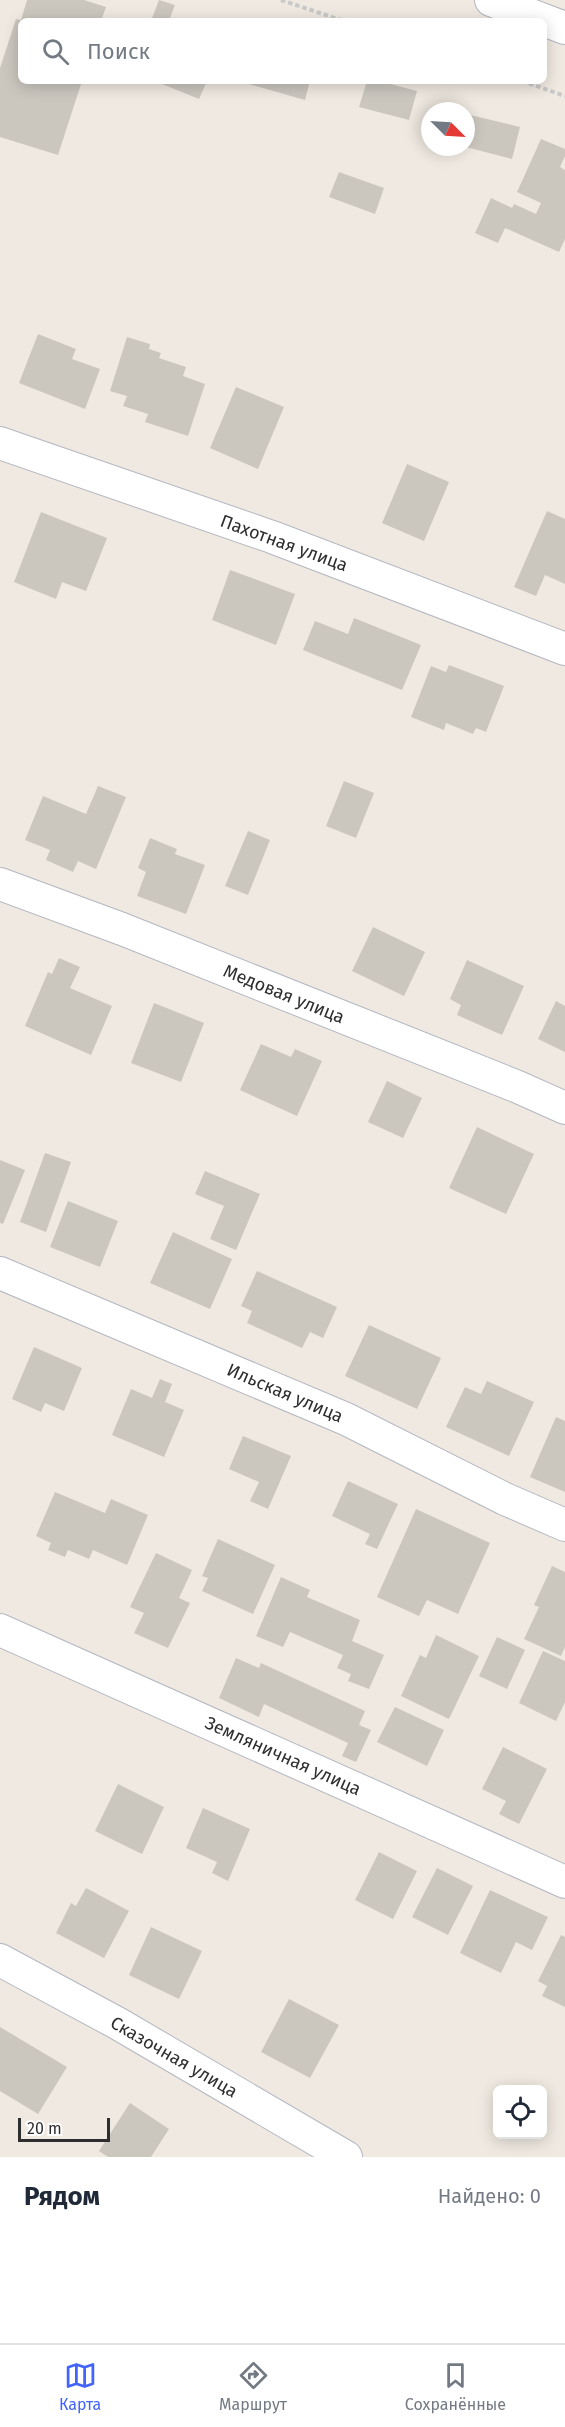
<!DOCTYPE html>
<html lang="ru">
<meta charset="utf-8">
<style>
body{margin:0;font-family:"Fira Sans",sans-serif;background:#f6f6f7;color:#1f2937}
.controls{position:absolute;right:18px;bottom:18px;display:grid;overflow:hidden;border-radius:9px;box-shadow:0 3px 15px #0003}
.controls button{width:54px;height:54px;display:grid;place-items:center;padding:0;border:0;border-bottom:2px solid #e0e1e3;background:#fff;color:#1f2937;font:30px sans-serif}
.compass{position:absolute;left:421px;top:102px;width:54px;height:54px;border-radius:50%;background:#fff;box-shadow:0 3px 15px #0003;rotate:114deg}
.scale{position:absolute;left:18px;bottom:15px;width:92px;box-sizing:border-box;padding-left:6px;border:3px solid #2e2e2e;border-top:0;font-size:16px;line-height:21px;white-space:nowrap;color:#2e2e2e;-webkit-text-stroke:4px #fff;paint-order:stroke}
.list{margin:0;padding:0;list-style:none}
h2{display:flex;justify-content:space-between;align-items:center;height:78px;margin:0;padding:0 24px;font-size:26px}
h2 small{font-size:20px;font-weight:400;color:#747a83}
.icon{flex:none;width:33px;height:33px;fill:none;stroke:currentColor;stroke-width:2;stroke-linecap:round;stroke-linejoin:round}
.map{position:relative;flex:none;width:565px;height:2157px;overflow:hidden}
.search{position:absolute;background:#fff;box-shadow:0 3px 15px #0003;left:18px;right:18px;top:18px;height:66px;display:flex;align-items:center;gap:15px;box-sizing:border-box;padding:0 21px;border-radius:9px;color:#747a83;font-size:22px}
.sheet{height:186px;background:#fff}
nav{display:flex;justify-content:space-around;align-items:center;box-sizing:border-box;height:84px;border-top:2px solid #e0e1e3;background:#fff;font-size:16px;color:#747a83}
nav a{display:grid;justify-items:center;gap:3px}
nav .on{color:#4264fb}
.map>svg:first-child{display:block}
.building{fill:#cbc7bf}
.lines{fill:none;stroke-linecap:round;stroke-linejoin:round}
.minor-casing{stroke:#b4b7c1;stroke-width:34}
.path{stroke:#c9c9c9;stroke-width:4;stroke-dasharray:4.5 3;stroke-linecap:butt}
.minor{stroke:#fff;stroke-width:32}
.labels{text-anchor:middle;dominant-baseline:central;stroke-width:4.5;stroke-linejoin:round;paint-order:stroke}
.street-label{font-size:18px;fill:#2e2e2e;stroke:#fff}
</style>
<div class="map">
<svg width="565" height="2157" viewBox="0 0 565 2157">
<rect width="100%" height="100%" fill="#efe9e1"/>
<!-- building -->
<path class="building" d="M 27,0 L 84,0 L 106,7 L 101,21 L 21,21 L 21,81 L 82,81 L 58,155 L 0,137 L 0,68 L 16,19 L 21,20 Z
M 159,0 L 175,5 L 170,18 L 177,21 L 151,21 Z
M 163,81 L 207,81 L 199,99 L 162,84 Z
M 238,81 L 310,81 L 305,100 Z
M 367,81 L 379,81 L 417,91 L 409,120 L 359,107 Z
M 466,114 L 520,127 L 512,159 L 466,147 Z
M 541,139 L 565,149 L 565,156 L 560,167 L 565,170 L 565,239 L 559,252 L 505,228 L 498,243 L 475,233 L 491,198 L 512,208 L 514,204 L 536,214 L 541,203 L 517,192 Z
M 339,172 L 384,188 L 375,214 L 329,197 Z
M 38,334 L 76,349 L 72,359 L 100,369 L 85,409 L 19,383 Z
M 127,337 L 150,344 L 149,349 L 161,353 L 159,358 L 186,367 L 183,376 L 205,384 L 188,436 L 145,422 L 148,414 L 123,406 L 127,396 L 110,391 Z
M 236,387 L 284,407 L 258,469 L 210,448 Z
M 407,464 L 449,482 L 424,541 L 382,523 Z
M 547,511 L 565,519 L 565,584 L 545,575 L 536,596 L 514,587 Z
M 41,512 L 107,538 L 86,591 L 62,582 L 56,599 L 14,582 Z
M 230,570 L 295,594 L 276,645 L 212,620 Z
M 354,618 L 421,645 L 402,690 L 303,650 L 315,621 L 348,634 Z
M 449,665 L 504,686 L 486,732 L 476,728 L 473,734 L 446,723 L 444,730 L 411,717 L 431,666 L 446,672 Z
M 344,781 L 374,793 L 356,838 L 326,826 Z
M 98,786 L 126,797 L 96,869 L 78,861 L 73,872 L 46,860 L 50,850 L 25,840 L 43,796 L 86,814 Z
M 248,831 L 270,840 L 248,895 L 225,886 Z
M 150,838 L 177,849 L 175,854 L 205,865 L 186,914 L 137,896 L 146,872 L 138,868 Z
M 373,927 L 425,952 L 404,996 L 352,971 Z
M 59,958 L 80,967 L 70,988 L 112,1006 L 91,1055 L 25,1026 L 48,972 L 52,974 Z
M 467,960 L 524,986 L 502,1035 L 457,1015 L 461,1005 L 450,999 Z
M 556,1001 L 565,1006 L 565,1052 L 538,1039 Z
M 154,1003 L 204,1023 L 181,1082 L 131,1063 Z
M 261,1044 L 291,1057 L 295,1049 L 322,1061 L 297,1116 L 240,1090 Z
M 387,1081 L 422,1098 L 403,1138 L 368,1122 Z
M 477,1127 L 534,1154 L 506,1214 L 449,1188 Z
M 45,1153 L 71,1162 L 46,1232 L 20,1222 Z
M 0,1160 L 25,1170 L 3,1224 L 0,1223 Z
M 205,1171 L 260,1194 L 236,1250 L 210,1239 L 224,1206 L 195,1194 Z
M 68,1201 L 118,1221 L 100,1267 L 50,1247 Z
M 173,1232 L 232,1259 L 210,1309 L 150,1283 Z
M 257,1271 L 337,1307 L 323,1338 L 310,1332 L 302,1348 L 247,1323 L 252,1311 L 241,1306 Z
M 369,1325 L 441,1358 L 417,1409 L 345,1376 Z
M 34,1347 L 82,1368 L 64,1411 L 45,1403 L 41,1412 L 12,1399 Z
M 160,1379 L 172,1384 L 165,1402 L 184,1410 L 164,1457 L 112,1435 L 131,1389 L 152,1398 Z
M 487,1381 L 534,1402 L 509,1456 L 446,1427 L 465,1387 L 481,1394 Z
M 556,1417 L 565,1421 L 565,1492 L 530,1477 Z
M 243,1436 L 291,1456 L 268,1509 L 250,1501 L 259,1482 L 229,1469 Z
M 348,1481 L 398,1504 L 377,1549 L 365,1544 L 370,1534 L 332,1516 Z
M 55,1492 L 105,1513 L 111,1499 L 148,1515 L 127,1565 L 93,1550 L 89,1559 L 68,1550 L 65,1557 L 48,1550 L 51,1543 L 36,1536 Z
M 416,1509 L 490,1543 L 458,1614 L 427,1600 L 419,1616 L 377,1597 Z
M 218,1539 L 275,1565 L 253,1614 L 202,1591 L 208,1578 L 202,1576 Z
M 156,1553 L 192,1570 L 179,1598 L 190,1603 L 168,1648 L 134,1633 L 144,1613 L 130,1607 Z
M 552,1566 L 565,1572 L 565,1647 L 561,1656 L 524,1639 L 539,1607 L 534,1605 Z
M 281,1577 L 310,1590 L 307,1597 L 360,1620 L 352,1641 L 384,1655 L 369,1689 L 348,1681 L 351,1674 L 337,1668 L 343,1655 L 290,1632 L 283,1647 L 256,1636 Z
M 436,1635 L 479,1656 L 449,1719 L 401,1696 L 420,1655 L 426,1658 Z
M 497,1637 L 525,1650 L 507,1689 L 479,1676 Z
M 543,1651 L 565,1661 L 565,1702 L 556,1721 L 519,1703 Z
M 236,1658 L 259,1668 L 261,1663 L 365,1711 L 359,1725 L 371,1730 L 356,1762 L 342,1756 L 348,1743 L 264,1704 L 259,1717 L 219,1698 Z
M 395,1707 L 444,1730 L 427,1766 L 377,1742 Z
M 503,1747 L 547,1769 L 519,1824 L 499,1814 L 506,1801 L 482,1789 Z
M 118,1784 L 164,1807 L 142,1854 L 95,1831 Z
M 203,1808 L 250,1829 L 228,1881 L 212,1873 L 217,1862 L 186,1848 Z
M 379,1852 L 417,1871 L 393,1919 L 355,1900 Z
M 437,1868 L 473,1886 L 448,1935 L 412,1917 Z
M 86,1888 L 129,1911 L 104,1958 L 56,1933 L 71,1903 L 76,1906 Z
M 490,1890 L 548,1917 L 532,1950 L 516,1942 L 501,1973 L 460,1953 Z
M 151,1927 L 202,1951 L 179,1999 L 129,1975 Z
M 561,1935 L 565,1937 L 565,2007 L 542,1996 L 547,1986 L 538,1981 Z
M 289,1999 L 339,2025 L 310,2078 L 261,2052 Z
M 0,2027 L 67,2067 L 38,2114 L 0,2091 Z
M 130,2103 L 169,2129 L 151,2157 L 108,2157 L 99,2151 Z"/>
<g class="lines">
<defs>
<path id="minor" d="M 491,0 L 565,28
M 0,443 L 272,537 L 565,649
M 0,884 L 122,929 L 518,1087 L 565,1108
M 0,1273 L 346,1419 L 505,1499 L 565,1525
M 0,1630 L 565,1882
M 0,1960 L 117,2023 L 346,2157"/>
</defs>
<!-- minor casing -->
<use href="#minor" class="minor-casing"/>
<!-- path -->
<path class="path" d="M 281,0 L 344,21
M 522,81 L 565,96"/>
<!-- minor -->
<use href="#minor" class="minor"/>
</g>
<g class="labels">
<!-- street labels -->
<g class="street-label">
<text transform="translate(284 543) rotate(20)">Пахотная улица</text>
<text transform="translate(284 994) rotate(22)">Медовая улица</text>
<text transform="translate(285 1393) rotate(23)">Ильская улица</text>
<text transform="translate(283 1756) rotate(24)">Земляничная улица</text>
<text transform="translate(174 2057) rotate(30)">Сказочная улица</text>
</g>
</g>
</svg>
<div class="controls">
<button><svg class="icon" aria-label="locate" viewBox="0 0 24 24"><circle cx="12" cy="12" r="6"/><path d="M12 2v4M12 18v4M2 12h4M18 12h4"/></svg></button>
</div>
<svg class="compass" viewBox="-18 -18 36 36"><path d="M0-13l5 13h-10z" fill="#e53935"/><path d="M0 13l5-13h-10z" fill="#747a83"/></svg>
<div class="scale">20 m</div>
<div class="search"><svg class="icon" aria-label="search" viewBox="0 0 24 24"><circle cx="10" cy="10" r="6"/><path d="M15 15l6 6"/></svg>Поиск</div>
</div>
<section class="sheet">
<h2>Рядом<small>Найдено: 0</small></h2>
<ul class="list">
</ul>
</section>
<nav>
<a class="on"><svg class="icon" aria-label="map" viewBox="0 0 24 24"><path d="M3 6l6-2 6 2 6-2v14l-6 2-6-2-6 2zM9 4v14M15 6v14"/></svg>Карта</a>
<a><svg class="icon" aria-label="directions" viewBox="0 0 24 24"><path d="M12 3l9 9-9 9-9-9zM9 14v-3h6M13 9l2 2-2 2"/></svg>Маршрут</a>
<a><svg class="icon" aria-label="saved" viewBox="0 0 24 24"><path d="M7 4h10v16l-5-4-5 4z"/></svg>Сохранённые</a>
</nav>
